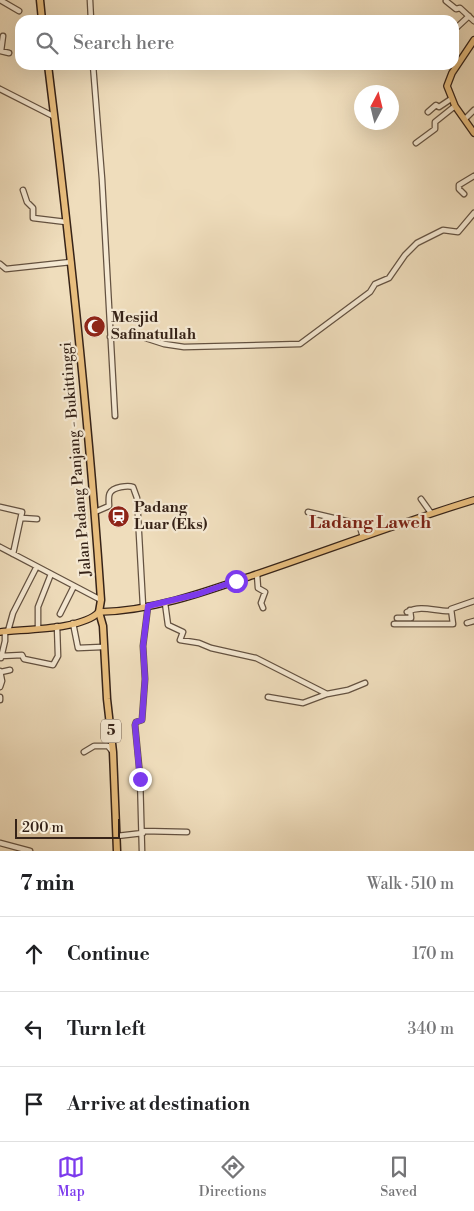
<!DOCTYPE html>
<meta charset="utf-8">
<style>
body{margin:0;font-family:"Libre Bodoni",serif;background:#f6f6f6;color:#202124}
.compass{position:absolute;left:354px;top:85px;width:45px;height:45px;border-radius:50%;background:#fff;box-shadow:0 5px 20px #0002;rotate:7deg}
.scale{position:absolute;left:15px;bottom:12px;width:105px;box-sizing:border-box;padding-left:5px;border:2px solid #362318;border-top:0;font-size:14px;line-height:18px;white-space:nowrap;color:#362318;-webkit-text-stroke:4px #f5e9d3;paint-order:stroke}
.stop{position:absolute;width:15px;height:15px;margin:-11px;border:4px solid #7c3aed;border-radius:50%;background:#fff}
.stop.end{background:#7c3aed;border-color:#fff;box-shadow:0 1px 5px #0008}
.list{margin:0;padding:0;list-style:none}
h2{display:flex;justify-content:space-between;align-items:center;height:65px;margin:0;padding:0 20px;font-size:21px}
h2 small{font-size:16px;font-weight:400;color:#757577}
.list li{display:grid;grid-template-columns:32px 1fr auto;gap:15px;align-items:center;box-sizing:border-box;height:75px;padding:0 20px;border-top:1px solid #e0e0e0}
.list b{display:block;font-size:19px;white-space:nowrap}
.list em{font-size:16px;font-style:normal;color:#757577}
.icon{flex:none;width:28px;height:28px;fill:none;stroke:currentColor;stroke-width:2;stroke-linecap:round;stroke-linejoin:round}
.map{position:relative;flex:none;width:474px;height:851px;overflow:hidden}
.search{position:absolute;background:#fff;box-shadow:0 5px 20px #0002;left:15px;right:15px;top:15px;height:55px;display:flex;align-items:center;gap:12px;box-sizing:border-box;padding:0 18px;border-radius:15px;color:#757577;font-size:19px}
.sheet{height:290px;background:#fff}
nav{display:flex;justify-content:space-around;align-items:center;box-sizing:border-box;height:70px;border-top:1px solid #e0e0e0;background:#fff;font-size:14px;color:#757577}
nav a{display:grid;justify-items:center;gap:2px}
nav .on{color:#7c3aed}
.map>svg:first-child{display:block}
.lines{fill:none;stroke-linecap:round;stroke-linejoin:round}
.minor-casing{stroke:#645241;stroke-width:7}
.major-casing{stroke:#362318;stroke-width:8}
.highway-casing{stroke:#362318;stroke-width:9}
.minor{stroke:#f5e9d3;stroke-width:4.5}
.major{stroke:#e8be7e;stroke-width:5.5}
.highway{stroke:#e8be7e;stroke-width:6}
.route{stroke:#7c3aed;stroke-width:6}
.labels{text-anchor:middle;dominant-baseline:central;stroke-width:4.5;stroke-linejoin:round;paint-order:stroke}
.shield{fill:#f5e9d3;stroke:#6f5e50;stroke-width:1}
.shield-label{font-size:14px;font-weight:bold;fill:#362318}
.poi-label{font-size:15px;font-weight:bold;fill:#362318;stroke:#f5e9d3;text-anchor:start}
.street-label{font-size:15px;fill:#362318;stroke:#f5e9d3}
.quarter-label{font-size:18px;font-weight:bold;fill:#7a1f14;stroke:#f5e9d3}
</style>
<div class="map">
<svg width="474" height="851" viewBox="0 0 474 851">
<rect width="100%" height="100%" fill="#efddbc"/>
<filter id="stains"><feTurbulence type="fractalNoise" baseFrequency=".004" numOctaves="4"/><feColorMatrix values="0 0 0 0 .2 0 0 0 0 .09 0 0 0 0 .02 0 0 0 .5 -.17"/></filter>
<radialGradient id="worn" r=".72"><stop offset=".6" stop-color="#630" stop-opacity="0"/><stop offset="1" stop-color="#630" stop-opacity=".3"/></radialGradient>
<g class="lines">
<defs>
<path id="minor" d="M 0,0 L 19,11
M 90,0 L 91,20
M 446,1 L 456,9 L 460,8 L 474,21
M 454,30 L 469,16
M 0,51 L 9,53
M 1,51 L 3,36
M 93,65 L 102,179 L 115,416
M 0,89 L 53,116
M 428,112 L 436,105 L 439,107 L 451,99
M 465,119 L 474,110
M 416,143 L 435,129 L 435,122 L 455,106
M 23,190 L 27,202 L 33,208 L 33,218 L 66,222
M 464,194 L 459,189 L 459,185 L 474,176
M 0,264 L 6,269 L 71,262
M 110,337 L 133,334 L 164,344 L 184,347 L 300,344 L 370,292 L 375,284 L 389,278 L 405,255 L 417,243 L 443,230 L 458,232 L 474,213
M 421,499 L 431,513
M 0,507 L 22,512 L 13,554
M 95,512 L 109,506 C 109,503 108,496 110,493 C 113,487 128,485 133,487 L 137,498 L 143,606
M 308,512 L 359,524 L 363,537
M 22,518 L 37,519
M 0,547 L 101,600
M 257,574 L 258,588 L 265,592 L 261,603 L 263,608
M 165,603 L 168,625 L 183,632 L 180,640 L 199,643 L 211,648 L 256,658 L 327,694 L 348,690 L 365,683
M 407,612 C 422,604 436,612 451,611
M 60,614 L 74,586
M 397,618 L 411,618 L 410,610
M 73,623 L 78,648 L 102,647
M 467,623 L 474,621
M 394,624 L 453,624 L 451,609 L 474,601
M 38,628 L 38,607 L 51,574
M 8,631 L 13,613 L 36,568
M 1,656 L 22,655 L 24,659 L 53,665 L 58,656 L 57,626
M 1,658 L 5,641 L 5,632
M 0,671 L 2,681 L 0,687
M 1,672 L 10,670
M 0,697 L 0,700
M 268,697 L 303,703 L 327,694
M 84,752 L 94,746 L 108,746 L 112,751
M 143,831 L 187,832
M 117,836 L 143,833
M 0,843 L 30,851
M 142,851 L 140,776 L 135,725 L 136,722 L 142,720 L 145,679 L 143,646 L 148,606"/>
<path id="major" d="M 474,40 L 452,73 L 447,86 L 455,106 L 474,133
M 0,632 C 25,629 82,630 99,612 C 151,611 202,593 251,576 C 325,551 399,523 474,500"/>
<path id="highway" d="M 40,0 L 42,20
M 48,65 C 70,243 89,421 101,600 L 99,612 L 103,626 L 107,699 L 113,752 L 117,851"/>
</defs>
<!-- minor casing -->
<use href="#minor" class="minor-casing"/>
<!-- major casing -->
<use href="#major" class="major-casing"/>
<!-- highway casing -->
<use href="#highway" class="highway-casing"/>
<!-- minor -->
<use href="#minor" class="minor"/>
<!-- major -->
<use href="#major" class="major"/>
<!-- highway -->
<use href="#highway" class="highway"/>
</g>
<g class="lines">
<!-- route -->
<path class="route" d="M 140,779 L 135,725 L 136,722 L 142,720 L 145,679 L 143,646 L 148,606 L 198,594 L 236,581"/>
</g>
<!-- icons -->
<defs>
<symbol id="mosque-disc" viewBox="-11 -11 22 22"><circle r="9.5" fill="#8f2418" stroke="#f5e9d3"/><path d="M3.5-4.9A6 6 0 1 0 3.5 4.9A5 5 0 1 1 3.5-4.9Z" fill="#fff"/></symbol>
<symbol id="station-disc" viewBox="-11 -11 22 22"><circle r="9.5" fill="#8f2418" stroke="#f5e9d3"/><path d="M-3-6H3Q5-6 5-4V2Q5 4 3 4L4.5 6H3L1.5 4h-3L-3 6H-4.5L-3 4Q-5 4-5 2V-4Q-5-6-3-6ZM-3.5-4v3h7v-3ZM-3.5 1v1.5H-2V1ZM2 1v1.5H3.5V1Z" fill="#fff"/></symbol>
</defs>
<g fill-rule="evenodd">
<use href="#mosque-disc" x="82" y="314" width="25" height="25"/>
<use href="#station-disc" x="106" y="504" width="25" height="25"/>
</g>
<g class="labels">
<!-- shield labels -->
<rect class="shield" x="101" y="719.5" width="20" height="23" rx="4"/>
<g class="shield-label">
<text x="111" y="731">5</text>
</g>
<!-- poi labels -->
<g class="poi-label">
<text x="111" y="317">Mesjid<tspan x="111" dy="17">Safinatullah</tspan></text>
<text x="134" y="507">Padang<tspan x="134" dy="17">Luar (Eks)</tspan></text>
</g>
<!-- street labels -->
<g class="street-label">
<text transform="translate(76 459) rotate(-95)">Jalan Padang Panjang - Bukittinggi</text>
</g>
<!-- quarter labels -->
<g class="quarter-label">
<text x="370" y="522">Ladang Laweh</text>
</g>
</g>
<rect width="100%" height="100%" filter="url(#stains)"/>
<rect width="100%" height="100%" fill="url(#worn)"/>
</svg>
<svg class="compass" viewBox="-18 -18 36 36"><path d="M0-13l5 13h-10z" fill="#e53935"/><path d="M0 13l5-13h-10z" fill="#757577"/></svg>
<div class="scale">200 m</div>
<div class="stop" style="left:236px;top:581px"></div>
<div class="stop end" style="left:140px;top:779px"></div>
<div class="search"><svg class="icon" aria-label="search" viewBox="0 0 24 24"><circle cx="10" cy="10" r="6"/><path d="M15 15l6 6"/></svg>Search here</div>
</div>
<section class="sheet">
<h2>7 min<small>Walk · 510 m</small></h2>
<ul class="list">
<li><svg class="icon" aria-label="ahead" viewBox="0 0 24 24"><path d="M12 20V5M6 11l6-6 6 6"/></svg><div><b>Continue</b></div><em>170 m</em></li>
<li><svg class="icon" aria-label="left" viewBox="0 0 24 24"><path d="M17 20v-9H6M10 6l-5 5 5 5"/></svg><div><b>Turn left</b></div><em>340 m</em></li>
<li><svg class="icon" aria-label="arrive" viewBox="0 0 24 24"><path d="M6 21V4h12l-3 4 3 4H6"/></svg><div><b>Arrive at destination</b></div></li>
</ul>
</section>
<nav>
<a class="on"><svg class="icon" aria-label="map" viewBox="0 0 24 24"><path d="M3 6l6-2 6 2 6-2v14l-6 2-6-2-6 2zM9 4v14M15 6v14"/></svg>Map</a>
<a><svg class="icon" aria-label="directions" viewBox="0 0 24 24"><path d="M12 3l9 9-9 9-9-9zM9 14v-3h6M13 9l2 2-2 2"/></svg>Directions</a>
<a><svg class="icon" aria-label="saved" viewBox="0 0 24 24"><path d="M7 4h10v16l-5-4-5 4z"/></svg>Saved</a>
</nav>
